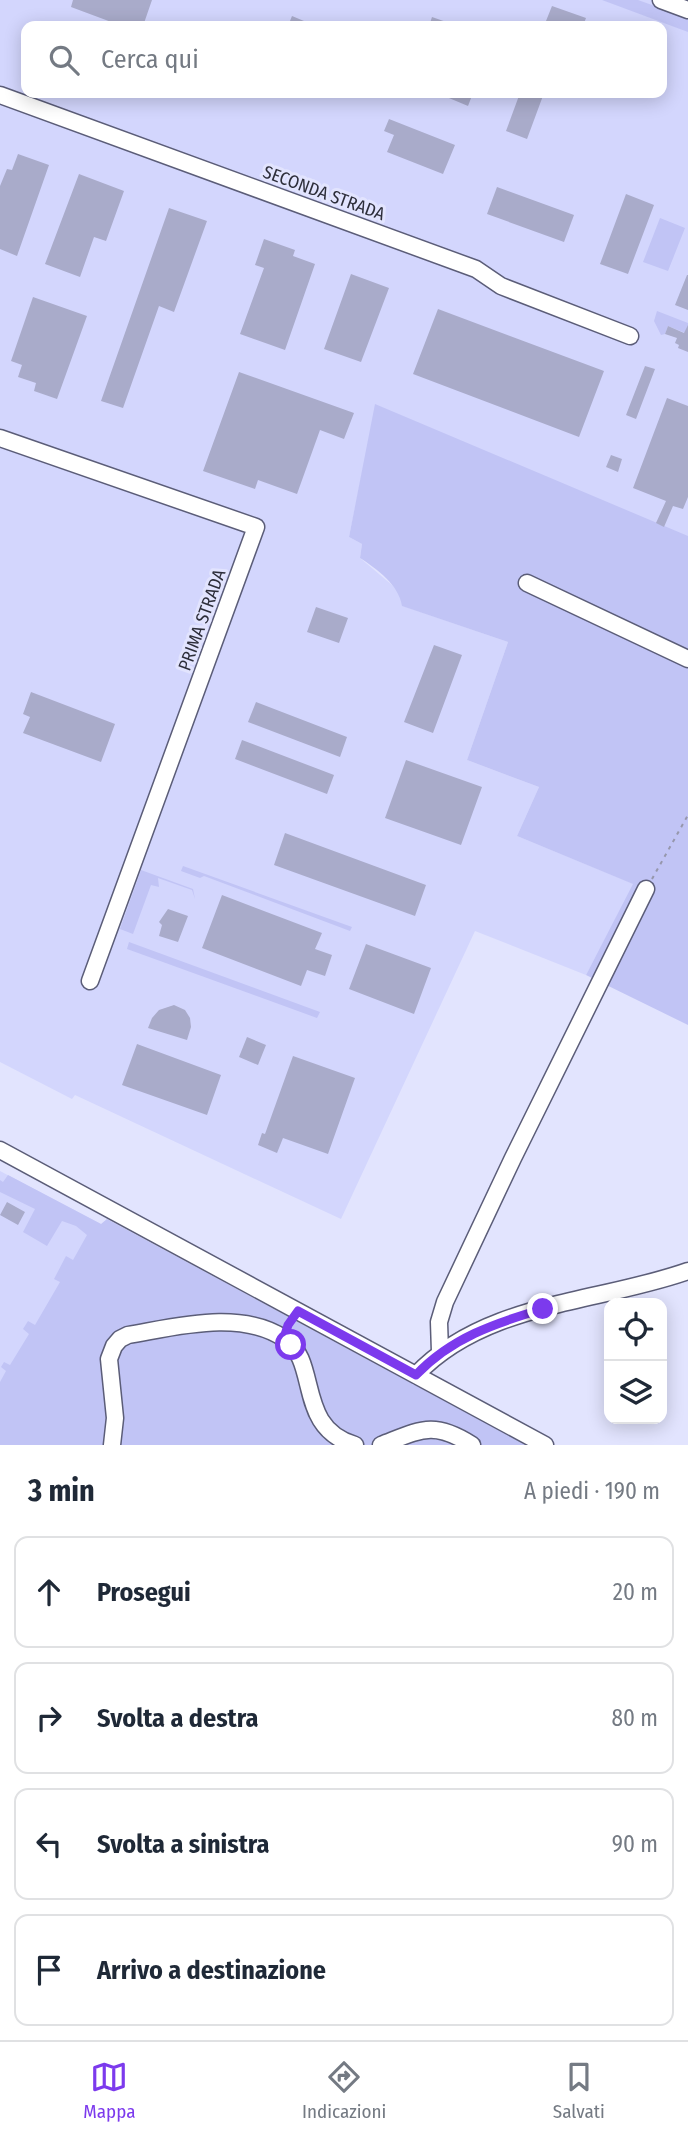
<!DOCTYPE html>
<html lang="it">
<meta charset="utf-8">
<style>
body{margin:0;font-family:"Fira Sans Condensed",sans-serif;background:#f2f2f3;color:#1f2937}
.controls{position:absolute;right:21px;bottom:21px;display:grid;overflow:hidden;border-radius:14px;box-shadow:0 4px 18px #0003}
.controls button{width:63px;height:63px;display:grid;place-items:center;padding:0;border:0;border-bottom:2px solid #e0e1e3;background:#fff;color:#1f2937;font:35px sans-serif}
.stop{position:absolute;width:21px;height:21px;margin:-16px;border:5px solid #7c3aed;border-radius:50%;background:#fff}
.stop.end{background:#7c3aed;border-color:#fff;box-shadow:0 2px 7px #0008}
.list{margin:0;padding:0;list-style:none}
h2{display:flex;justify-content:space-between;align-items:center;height:91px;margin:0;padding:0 28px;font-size:30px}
h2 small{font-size:23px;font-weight:400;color:#747a83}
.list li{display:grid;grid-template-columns:46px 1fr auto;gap:21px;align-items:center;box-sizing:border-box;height:112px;margin:0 14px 14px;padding:0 14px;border:2px solid #e0e1e3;border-radius:14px}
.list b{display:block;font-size:26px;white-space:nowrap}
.list em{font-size:23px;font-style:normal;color:#747a83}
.icon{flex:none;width:38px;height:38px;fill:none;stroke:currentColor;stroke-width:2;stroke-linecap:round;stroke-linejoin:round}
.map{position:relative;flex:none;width:688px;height:1445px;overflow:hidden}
.search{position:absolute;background:#fff;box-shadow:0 4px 18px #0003;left:21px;right:21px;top:21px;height:77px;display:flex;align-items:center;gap:18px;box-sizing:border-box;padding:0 24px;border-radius:14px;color:#747a83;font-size:26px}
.sheet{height:595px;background:#fff}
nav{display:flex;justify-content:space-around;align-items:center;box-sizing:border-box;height:98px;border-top:2px solid #e0e1e3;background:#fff;font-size:19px;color:#747a83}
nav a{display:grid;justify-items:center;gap:4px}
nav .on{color:#7c3aed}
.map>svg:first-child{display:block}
.built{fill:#d3d6fd;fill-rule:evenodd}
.green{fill:#c1c4f5}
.building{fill:#a9abca}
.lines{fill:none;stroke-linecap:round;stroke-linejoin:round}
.minor-casing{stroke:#5b5d78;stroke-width:19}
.path{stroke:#9697ac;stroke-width:2;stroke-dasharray:3.5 5;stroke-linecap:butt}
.minor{stroke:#fff;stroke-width:16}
.route{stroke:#7c3aed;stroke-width:9}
.labels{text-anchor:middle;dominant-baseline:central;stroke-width:6;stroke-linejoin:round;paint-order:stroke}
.street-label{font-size:18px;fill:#2d2e3a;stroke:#e2e4fe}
</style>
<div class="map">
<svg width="688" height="1445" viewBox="0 0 688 1445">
<rect width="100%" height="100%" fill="#e2e4fe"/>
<!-- built -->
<path class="built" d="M 0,0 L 688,0 L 688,537 L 376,405 L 349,537 L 362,544 L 360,558 L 392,585 L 401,596 L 403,606 L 508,642 L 467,760 L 539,787 L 517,836 L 634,884 L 586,975 L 475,931 L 341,1219 L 75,1095 L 72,1099 L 0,1062 ZM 26,26 L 662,26 L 662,93 L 26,93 Z
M 0,1171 L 101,1224 L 0,1397 Z"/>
<!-- green -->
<path class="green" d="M 602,0 L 638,0 L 688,18 L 688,32 Z
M 660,218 L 685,228 L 668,271 L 643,262 Z
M 657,311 L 688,323 L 688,334 L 668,326 L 665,334 L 661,335 L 654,321 Z
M 375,404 L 688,536 L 688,1025 L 586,975 L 633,884 L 517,836 L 539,787 L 467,760 L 508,642 L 402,606 C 399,585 377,569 360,558 L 362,544 L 349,537 Z
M 183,866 L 352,927 L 350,931 L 204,876 L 200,878 L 181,871 Z
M 141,870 L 193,889 L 195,899 L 192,890 L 158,878 L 159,887 L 151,885 L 133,934 L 120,929 Z
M 129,942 L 320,1012 L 317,1018 L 127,949 Z
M 8,1175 L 101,1224 L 107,1219 L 526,1445 L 0,1445 L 0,1382 L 6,1371 L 1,1367 L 4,1362 L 10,1365 L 29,1334 L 23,1329 L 28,1321 L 35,1325 L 60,1282 L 54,1279 L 66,1256 L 73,1260 L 87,1235 L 76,1226 L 62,1221 L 47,1246 L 23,1232 L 35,1209 L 0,1192 L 0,1180 L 3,1182 Z"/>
<!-- building -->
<path class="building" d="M 73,0 L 152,0 L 143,26 L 122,26 L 71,7 Z
M 552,6 L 586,18 L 583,26 L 544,26 Z
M 292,16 L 316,26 L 288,26 Z
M 432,17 L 455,25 L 455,26 L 429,26 Z
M 437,93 L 473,93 L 468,106 Z
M 520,93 L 544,93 L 527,139 L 506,131 Z
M 389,119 L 455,145 L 443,174 L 387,152 L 394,135 L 384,131 Z
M 18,154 L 49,165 L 17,256 L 0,249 L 0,186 L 7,169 L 12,170 Z
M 79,174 L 124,191 L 106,241 L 94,237 L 80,277 L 45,264 Z
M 497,187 L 574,215 L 564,242 L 487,214 Z
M 626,194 L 654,205 L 628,274 L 600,264 Z
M 169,208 L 207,221 L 174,312 L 159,306 L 123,408 L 101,401 Z
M 264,239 L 295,250 L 293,256 L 315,264 L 285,350 L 240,334 L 264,268 L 255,265 Z
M 351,274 L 389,288 L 361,362 L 324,349 Z
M 687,275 L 688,275 L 688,310 L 675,305 Z
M 33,297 L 87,316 L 57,399 L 34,391 L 36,383 L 18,377 L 22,365 L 11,361 Z
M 438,309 L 604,371 L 579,437 L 413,374 Z
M 688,325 L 688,352 L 678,348 L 679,345 L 675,343 L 677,338 L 665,334 L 668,326 L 684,333 Z
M 645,366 L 655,369 L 636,419 L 626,415 Z
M 239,372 L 354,413 L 344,439 L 320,430 L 297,494 L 258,480 L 255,489 L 203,471 Z
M 667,398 L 688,406 L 688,497 L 683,509 L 673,506 L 664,527 L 656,523 L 666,501 L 633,488 Z
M 611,455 L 622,459 L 618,472 L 606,467 Z
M 316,607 L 348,618 L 339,643 L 307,632 Z
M 434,645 L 462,655 L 433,733 L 404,722 Z
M 31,692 L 115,724 L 101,762 L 23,733 L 30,717 L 23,714 Z
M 256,702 L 347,737 L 340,757 L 248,722 Z
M 242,740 L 334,775 L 327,794 L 235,759 Z
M 406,760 L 482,787 L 461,845 L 385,818 Z
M 285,833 L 426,885 L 415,916 L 274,865 Z
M 222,895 L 322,933 L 315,949 L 332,955 L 325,976 L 307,970 L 301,986 L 202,948 Z
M 168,909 L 188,916 L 178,942 L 159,936 L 162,925 L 159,922 Z
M 366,944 L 431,968 L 414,1014 L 349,989 Z
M 174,1005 L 185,1010 L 190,1018 L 191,1027 L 187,1040 L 148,1028 L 152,1018 L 159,1010 Z
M 247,1037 L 266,1045 L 258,1065 L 239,1057 Z
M 137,1044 L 221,1075 L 207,1115 L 122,1085 Z
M 293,1056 L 355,1078 L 328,1154 L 283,1138 L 277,1153 L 258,1145 L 262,1133 L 265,1134 Z
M 7,1202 L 25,1212 L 18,1225 L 0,1215 Z"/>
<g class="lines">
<defs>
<path id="minor" d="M 661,0 L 688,10
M 0,95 L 476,269 L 501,286 L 630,336
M 0,438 L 256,527 L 90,981
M 527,583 L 688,659
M 0,1150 L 545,1445
M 440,1352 L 439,1322 L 445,1302 L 513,1158 L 646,889
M 416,1375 C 485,1302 598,1303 688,1271
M 112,1445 L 115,1418 L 109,1359 L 114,1346 L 120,1339 L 128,1335 C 176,1327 241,1309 285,1339 C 320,1363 295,1427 355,1445
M 381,1445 C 420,1430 433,1420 472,1445"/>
</defs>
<!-- minor casing -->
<use href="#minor" class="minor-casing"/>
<!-- path -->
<path class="path" d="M 652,879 L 688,815"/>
<!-- minor -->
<use href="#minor" class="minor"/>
</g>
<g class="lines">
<!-- route -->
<path class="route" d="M 291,1345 L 284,1338 L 288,1325 L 298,1311 L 416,1375 C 451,1338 495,1323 543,1309"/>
</g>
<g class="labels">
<!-- street labels -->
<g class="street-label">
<text transform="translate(324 193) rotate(20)">SECONDA STRADA</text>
<text transform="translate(202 620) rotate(-70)">PRIMA STRADA</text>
</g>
</g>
</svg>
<div class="controls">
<button><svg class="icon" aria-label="locate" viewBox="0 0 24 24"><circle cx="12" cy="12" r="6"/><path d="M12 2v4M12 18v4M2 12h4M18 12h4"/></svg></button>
<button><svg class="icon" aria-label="layers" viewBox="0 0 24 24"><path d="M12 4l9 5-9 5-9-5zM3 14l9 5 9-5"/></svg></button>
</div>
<div class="stop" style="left:291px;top:1345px"></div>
<div class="stop end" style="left:543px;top:1309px"></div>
<div class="search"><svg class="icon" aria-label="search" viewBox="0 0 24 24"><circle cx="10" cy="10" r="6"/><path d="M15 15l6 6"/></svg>Cerca qui</div>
</div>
<section class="sheet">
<h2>3 min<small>A piedi · 190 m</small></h2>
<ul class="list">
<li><svg class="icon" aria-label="ahead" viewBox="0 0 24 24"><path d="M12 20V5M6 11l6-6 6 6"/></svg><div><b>Prosegui</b></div><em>20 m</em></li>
<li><svg class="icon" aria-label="right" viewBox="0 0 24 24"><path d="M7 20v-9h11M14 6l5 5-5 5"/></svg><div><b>Svolta a destra</b></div><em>80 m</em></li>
<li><svg class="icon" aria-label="left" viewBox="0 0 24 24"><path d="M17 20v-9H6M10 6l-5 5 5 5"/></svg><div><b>Svolta a sinistra</b></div><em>90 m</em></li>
<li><svg class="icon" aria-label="arrive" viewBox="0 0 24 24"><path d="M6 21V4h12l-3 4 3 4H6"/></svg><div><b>Arrivo a destinazione</b></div></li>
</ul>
</section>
<nav>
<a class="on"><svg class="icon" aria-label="map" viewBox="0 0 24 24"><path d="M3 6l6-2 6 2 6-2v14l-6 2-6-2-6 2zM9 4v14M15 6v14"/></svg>Mappa</a>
<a><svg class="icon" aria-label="directions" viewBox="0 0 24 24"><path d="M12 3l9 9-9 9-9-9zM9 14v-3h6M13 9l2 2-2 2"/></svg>Indicazioni</a>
<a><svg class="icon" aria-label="saved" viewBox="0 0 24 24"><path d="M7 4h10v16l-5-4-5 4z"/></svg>Salvati</a>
</nav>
